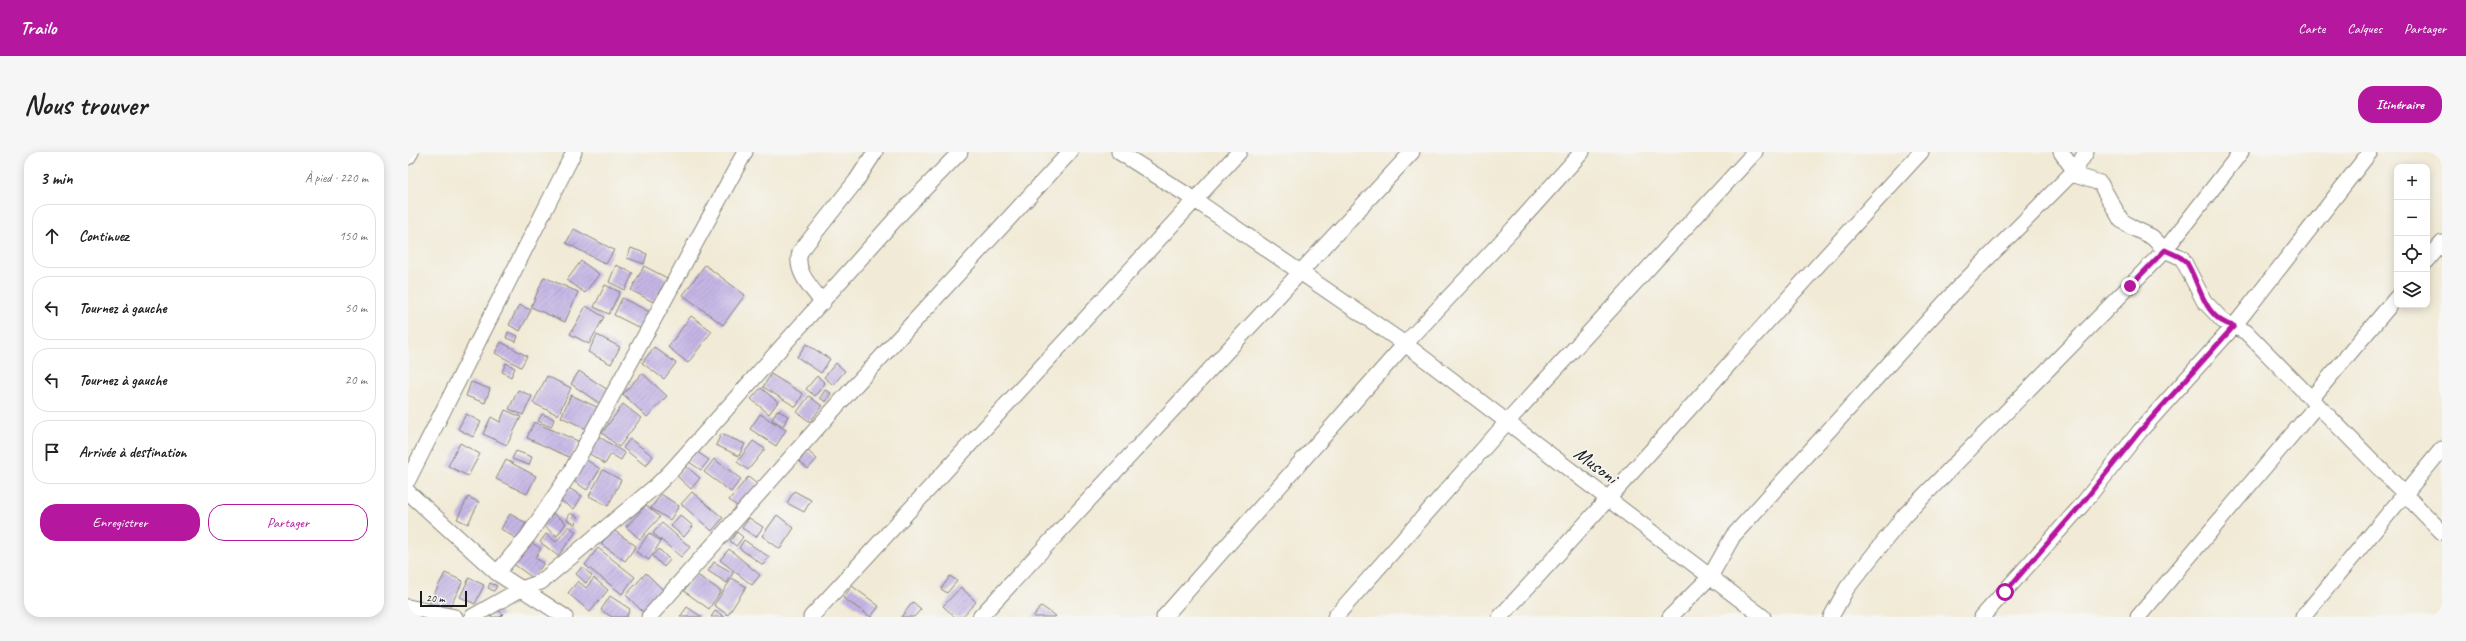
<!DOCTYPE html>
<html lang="fr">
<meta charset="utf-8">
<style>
body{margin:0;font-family:Caveat,sans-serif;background:#f6f6f6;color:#222}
.controls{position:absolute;right:12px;top:12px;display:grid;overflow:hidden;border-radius:8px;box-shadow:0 2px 10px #0003}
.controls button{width:36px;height:36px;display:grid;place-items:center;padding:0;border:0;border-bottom:1px solid #e0e0e0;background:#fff;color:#222;font:20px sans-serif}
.scale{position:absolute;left:12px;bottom:10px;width:47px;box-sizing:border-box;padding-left:4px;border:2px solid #1c1c1c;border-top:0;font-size:11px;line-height:14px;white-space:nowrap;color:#1c1c1c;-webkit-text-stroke:3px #f6f6f2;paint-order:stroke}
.stop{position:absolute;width:12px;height:12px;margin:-9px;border:3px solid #b5179e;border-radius:50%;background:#fff}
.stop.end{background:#b5179e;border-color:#fff;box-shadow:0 1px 4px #0008}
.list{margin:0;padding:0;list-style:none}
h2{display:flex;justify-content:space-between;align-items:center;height:52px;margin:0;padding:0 16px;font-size:17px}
h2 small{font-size:13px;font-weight:400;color:#767676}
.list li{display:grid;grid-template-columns:26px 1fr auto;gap:12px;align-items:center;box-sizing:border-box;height:64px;margin:0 8px 8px;padding:0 8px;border:1px solid #e0e0e0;border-radius:16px}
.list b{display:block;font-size:15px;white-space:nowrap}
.list em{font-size:13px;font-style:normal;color:#767676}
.actions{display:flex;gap:8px;padding:12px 16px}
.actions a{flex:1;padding:9px 0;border:1px solid #b5179e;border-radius:16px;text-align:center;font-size:14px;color:#b5179e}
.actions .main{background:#b5179e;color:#fff}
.icon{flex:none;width:22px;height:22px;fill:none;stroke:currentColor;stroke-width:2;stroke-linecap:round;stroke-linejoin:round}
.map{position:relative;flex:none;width:2034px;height:465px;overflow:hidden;border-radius:16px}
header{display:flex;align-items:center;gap:24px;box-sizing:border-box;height:56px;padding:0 20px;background:#b5179e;color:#fff}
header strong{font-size:19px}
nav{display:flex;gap:22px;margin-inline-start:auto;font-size:14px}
.intro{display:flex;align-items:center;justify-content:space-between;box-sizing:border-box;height:96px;padding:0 24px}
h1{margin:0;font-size:28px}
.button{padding:10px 18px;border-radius:16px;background:#b5179e;color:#fff;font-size:14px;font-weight:700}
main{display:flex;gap:24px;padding:0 24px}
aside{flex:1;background:#fff;border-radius:16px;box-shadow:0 2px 10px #0003}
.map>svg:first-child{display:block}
.building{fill:url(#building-hatch)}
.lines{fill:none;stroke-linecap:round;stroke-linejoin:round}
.minor-casing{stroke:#868379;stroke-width:17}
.minor{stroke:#fff;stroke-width:15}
.route{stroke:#b5179e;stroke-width:5}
.labels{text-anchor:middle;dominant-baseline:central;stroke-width:3.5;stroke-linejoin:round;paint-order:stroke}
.street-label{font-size:20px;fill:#1c1c1c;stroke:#f6f6f2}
</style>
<header>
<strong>Trailo</strong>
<nav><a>Carte</a><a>Calques</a><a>Partager</a></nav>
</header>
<div class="intro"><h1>Nous trouver</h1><a class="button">Itinéraire</a></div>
<main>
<aside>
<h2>3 min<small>À pied · 220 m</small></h2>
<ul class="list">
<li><svg class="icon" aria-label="ahead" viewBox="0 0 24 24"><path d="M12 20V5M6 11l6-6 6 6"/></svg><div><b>Continuez</b></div><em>150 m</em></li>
<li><svg class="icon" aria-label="left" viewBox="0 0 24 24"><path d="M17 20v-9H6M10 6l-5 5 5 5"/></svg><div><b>Tournez à gauche</b></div><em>50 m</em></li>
<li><svg class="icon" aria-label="left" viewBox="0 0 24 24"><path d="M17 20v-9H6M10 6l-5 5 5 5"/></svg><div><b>Tournez à gauche</b></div><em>20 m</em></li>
<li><svg class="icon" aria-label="arrive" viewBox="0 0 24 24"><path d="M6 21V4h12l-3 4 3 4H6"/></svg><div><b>Arrivée à destination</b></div></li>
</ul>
<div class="actions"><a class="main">Enregistrer</a><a>Partager</a></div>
</aside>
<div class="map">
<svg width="2034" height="465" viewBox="0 0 2034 465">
<defs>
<pattern id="building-hatch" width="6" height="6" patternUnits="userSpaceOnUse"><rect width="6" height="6" fill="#c4b5e5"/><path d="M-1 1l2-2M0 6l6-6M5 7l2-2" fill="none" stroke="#a89bc4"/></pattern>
</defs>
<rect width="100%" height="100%" fill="#f6f6f2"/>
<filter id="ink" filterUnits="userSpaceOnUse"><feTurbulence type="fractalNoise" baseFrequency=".025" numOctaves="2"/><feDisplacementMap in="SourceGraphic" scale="8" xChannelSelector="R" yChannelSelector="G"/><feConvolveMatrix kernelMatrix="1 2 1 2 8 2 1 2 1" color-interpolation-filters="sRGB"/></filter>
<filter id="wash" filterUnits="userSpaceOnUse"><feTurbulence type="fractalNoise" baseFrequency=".012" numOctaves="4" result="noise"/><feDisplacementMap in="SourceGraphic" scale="16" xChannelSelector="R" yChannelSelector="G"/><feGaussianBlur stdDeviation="0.9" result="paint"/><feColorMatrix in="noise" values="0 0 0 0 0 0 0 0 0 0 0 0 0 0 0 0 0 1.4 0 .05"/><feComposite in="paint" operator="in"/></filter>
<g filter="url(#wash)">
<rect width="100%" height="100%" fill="#f1ead6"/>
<g id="blocks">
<!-- building -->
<path class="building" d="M 166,77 L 206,98 L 198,112 L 158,91 Z
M 223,96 L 239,102 L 236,112 L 219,106 Z
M 173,109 L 191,122 L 177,141 L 159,128 Z
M 208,113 L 225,121 L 217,138 L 201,130 Z
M 297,113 L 337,143 L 315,173 L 275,143 Z
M 236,114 L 259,126 L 245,150 L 223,138 Z
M 136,125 L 170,140 L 157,170 L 123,155 Z
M 197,133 L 212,140 L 201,162 L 186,155 Z
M 214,146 L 244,161 L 236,178 L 206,163 Z
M 111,153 L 123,158 L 112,179 L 101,173 Z
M 178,154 L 196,165 L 181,192 L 162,182 Z
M 283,164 L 304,179 L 280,211 L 260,195 Z
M 100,180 L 110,184 L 108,190 L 98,186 Z
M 189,183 L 212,195 L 203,212 L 180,200 Z
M 93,190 L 119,204 L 113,215 L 87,201 Z
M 398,192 L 422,207 L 413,221 L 389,205 Z
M 246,195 L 268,211 L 256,227 L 234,211 Z
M 98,211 L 107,216 L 103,225 L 94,220 Z
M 428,211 L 437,219 L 425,233 L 416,225 Z
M 171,219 L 200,238 L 191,251 L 163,232 Z
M 234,221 L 259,244 L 239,265 L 215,242 Z
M 363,222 L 395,242 L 388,255 L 355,235 Z
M 139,224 L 163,236 L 150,263 L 125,251 Z
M 409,224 L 417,231 L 407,244 L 398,237 Z
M 63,230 L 82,237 L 77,251 L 58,244 Z
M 353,236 L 370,250 L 361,262 L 343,247 Z
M 110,238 L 124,244 L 115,263 L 101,257 Z
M 417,238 L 423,241 L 418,250 L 412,246 Z
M 163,243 L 191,256 L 181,278 L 153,265 Z
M 401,244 L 414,254 L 402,270 L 389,260 Z
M 215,252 L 233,266 L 211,295 L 194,281 Z
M 97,258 L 113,265 L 99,293 L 75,282 L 83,265 L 92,270 Z
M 369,258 L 380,264 L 375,274 L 364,268 Z
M 58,262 L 73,270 L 65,285 L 50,277 Z
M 134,262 L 146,267 L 143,275 L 130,269 Z
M 352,262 L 378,278 L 368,294 L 342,277 Z
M 126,270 L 170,289 L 163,306 L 119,286 Z
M 313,282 L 337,292 L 331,304 L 308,293 Z
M 190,284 L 217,301 L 213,308 L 203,302 L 197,312 L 179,300 Z
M 222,287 L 245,304 L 238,314 L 215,296 Z
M 345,289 L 357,297 L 340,318 L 329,310 Z
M 52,291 L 72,302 L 60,324 L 40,314 Z
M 108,299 L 124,305 L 121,313 L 104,307 Z
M 288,299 L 301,308 L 293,318 L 281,310 Z
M 400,299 L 409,307 L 400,317 L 391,309 Z
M 177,307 L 192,317 L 179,338 L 164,328 Z
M 306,307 L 333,327 L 323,340 L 296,320 Z
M 98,308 L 128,324 L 119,342 L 88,327 Z
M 278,314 L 292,326 L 283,337 L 269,324 Z
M 195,318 L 213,328 L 200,354 L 181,344 Z
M 340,325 L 356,337 L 338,361 L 321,348 Z
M 159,335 L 174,344 L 166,357 L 151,348 Z
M 386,339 L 403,348 L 396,360 L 379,351 Z
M 284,340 L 315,366 L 304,379 L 273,352 Z
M 253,342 L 271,354 L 262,368 L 243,356 Z
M 60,345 L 71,350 L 60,372 L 49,367 Z
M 238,353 L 252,365 L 232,387 L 218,375 Z
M 142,359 L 158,371 L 149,384 L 133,372 Z
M 162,361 L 170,365 L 167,372 L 159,368 Z
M 102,362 L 118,371 L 109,387 L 93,377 Z
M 272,363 L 285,374 L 276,385 L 263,374 Z
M 369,363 L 386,376 L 372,397 L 354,384 Z
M 341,366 L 355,375 L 348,385 L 334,376 Z
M 254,371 L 282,395 L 273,405 L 245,381 Z
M 161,374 L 168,380 L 150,404 L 132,390 L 138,382 L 148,390 Z
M 204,377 L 228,394 L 217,409 L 193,392 Z
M 329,380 L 335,385 L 328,394 L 322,389 Z
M 241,381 L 253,389 L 241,408 L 228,400 Z
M 120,388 L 133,397 L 127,406 L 136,411 L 125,426 L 104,411 Z
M 336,388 L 361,405 L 355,413 L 331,396 Z
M 190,396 L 227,425 L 214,442 L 177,413 Z
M 251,397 L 262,408 L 256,415 L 245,404 Z
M 321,397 L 352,423 L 344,433 L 312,408 Z
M 306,410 L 325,421 L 319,431 L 300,419 Z
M 174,415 L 184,424 L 178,431 L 168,422 Z
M 37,421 L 55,429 L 39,461 L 21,452 Z
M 238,421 L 255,438 L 235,460 L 218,443 Z
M 288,422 L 313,439 L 301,457 L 276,439 Z
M 542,424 L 549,429 L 539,441 L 533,437 Z
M 61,426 L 76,433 L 67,452 L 52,445 Z
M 186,426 L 200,438 L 182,460 L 160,441 L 170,429 L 178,436 Z
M 324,426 L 338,435 L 320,463 L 306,453 Z
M 82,431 L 89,434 L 86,439 L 80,436 Z
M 444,434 L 471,454 L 463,465 L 435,446 Z
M 553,435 L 568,450 L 554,465 L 547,465 L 535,454 Z
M 202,444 L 222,457 L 218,465 L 204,465 L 193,458 Z
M 505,450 L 513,457 L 506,465 L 493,465 Z
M 633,454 L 648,464 L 647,465 L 625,465 Z
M 279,455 L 294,465 L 272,465 Z
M 88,457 L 95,462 L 92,465 L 82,465 Z
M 307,459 L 317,465 L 303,465 Z"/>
</g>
</g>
<g filter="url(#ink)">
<use href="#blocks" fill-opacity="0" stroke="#868379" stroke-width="1"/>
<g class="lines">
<defs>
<path id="minor" d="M 711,0 L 787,48 L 997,192 L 1355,465
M 1653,0 L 1670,24 L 1692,31 L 1713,68 L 1723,75 L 1744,85 L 1757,98 L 1774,106 L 1796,149 L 1815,169 L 1838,180 L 2034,380
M 0,5 L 3,0
M 2019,109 L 2034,91
M 415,151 C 404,136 386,120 392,100 L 448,29 L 467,0
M 1903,247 L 1989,145
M 0,328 L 166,0
M 0,340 L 89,421 L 157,465
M 89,421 L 120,384 L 161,323 L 337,0
M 0,455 L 47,465
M 64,465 L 113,437 L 133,430 L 249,333 L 265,317 L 491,63 L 552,0
M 241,465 L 443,238 L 662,0
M 403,465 L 831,0
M 572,465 L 1004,0
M 756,465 L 997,192 L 1105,77 L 1174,0
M 927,465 L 1099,270 L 1347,0
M 1092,465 C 1234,312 1371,154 1513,0
M 1262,465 L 1302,425 L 1325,384 L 1549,137 L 1667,18 L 1678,0
M 1423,465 L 1439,436 L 1497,363 L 1757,98 L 1833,0
M 1574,465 L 1673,354 L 1732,279 L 1826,174 L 1962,0
M 1730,465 L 1909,253
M 1895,465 L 2034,297"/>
</defs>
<!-- minor casing -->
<use href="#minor" class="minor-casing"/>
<!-- minor -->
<use href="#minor" class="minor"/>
</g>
</g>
<g class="lines" filter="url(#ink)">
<!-- route -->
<path class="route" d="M 1597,440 L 1672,354 L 1732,279 L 1826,174 C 1796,168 1792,132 1779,111 C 1774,104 1764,102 1757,98 L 1722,134"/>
</g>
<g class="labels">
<!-- street labels -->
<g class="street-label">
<text transform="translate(1188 313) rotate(37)">Musoni</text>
</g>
</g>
</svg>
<div class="controls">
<button>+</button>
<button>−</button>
<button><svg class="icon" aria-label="locate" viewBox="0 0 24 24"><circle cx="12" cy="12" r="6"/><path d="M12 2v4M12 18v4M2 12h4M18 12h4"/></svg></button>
<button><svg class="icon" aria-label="layers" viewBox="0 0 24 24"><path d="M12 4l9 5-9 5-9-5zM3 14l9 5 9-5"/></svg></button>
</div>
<div class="scale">20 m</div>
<div class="stop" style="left:1597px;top:440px"></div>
<div class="stop end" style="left:1722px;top:134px"></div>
</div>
</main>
